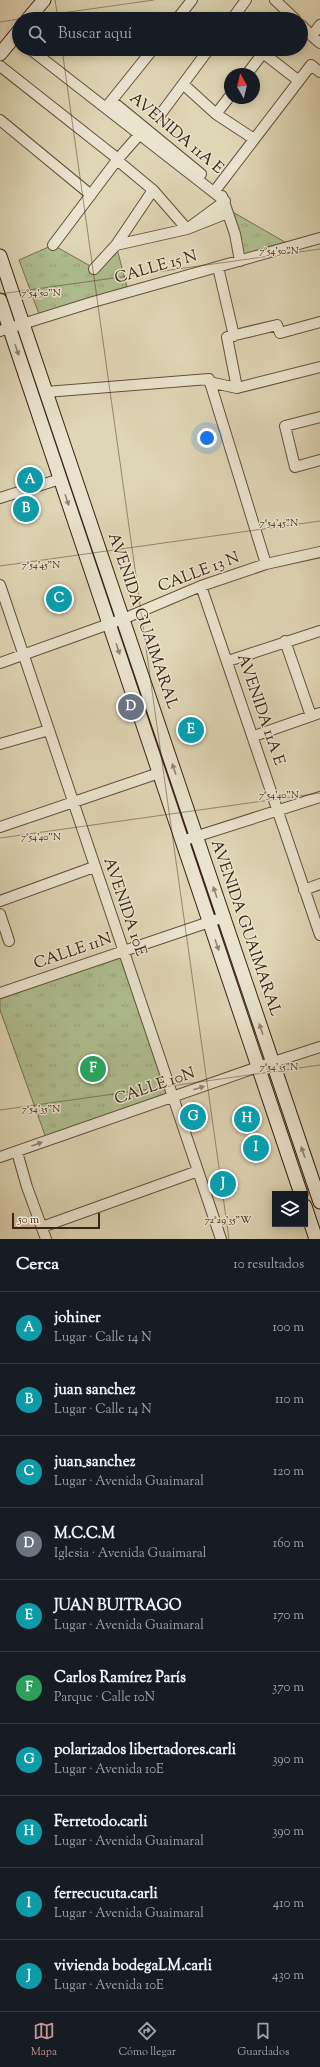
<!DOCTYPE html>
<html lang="es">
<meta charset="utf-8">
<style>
body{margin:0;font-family:"Sorts Mill Goudy",serif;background:#20242c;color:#f1f3f6}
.controls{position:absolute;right:12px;bottom:12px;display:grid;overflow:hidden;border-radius:0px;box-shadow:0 2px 10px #0003}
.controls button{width:36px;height:36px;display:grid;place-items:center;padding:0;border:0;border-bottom:1px solid #363941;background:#171b24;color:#f1f3f6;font:20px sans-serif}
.compass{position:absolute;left:224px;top:68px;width:36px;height:36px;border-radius:50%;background:#171b24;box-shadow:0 2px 10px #0003;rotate:352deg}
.scale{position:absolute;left:12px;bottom:10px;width:88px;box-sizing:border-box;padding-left:4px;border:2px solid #3b2315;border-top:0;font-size:11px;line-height:14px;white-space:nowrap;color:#3b2315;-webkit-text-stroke:3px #eae4cf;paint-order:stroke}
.you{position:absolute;left:207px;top:438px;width:14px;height:14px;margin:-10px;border:3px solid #fff;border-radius:50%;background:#1a73e8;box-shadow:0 0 0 6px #1a73e833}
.badge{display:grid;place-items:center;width:26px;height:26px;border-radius:50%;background:#c59692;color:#fff;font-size:13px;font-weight:700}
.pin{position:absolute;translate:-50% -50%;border:2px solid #fff;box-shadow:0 1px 4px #0006}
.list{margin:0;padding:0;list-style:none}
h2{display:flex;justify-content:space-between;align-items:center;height:52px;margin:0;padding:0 16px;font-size:17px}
h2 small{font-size:13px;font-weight:400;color:#9ea1a6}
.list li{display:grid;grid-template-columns:26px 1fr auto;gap:12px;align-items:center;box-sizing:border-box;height:72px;padding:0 16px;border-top:1px solid #363941}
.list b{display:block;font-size:15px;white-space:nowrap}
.list p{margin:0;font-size:13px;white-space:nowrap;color:#9ea1a6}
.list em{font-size:13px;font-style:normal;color:#9ea1a6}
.icon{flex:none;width:22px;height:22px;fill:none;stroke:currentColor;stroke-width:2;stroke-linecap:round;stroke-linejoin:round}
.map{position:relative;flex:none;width:320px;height:1239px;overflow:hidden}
.search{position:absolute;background:#171b24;box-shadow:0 2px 10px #0003;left:12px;right:12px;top:12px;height:44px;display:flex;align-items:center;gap:10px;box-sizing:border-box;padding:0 14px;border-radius:22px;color:#9ea1a6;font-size:15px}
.sheet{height:772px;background:#171b24}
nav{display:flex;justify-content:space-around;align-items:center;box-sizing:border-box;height:56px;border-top:1px solid #363941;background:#171b24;font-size:11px;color:#9ea1a6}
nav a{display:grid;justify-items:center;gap:2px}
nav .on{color:#c59692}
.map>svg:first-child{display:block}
.park{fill:url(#park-tufts);stroke:#757052}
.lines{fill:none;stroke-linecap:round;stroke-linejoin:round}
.street-casing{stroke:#64503d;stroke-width:12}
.secondary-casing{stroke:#3b2315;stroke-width:15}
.street{stroke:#eae4cf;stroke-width:10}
.secondary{stroke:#eae4cf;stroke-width:13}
.oneway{fill:#928472}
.ticks{fill:none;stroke:#3b2315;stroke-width:1;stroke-opacity:0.45}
.labels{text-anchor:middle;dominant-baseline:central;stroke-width:3;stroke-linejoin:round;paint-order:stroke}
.street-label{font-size:16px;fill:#3b2315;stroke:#eae4cf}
.ticks-label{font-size:10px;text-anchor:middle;fill:#3b2315;stroke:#eae4cf;stroke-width:3;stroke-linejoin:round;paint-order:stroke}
</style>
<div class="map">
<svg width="320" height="1239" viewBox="0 0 320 1239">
<defs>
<pattern id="park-tufts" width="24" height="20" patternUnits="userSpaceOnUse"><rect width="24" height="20" fill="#afbe90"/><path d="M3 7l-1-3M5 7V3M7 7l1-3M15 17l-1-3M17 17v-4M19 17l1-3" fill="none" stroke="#97a37b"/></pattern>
</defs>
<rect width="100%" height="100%" fill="#dfd6b5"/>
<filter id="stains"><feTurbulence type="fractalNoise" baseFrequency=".005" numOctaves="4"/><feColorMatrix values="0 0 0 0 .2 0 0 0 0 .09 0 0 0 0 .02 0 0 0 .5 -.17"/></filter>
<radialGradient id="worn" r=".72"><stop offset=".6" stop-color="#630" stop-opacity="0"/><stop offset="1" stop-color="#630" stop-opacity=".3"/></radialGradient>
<!-- park -->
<path class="park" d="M 231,211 L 290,245 L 242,258 Z
M 53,245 L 94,268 L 116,245 L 127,287 L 39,314 L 19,260 Z
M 123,955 L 173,1093 L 46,1138 L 0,1010 L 0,999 Z"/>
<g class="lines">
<defs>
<path id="street" d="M 275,0 L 295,19
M 177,19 L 192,0
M 232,19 L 246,0
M 301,25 L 312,36 L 320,25
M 312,36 L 320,43
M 30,49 L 225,201 L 187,229 L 153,190 L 117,160
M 258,49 L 299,81
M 0,66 L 118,159
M 247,74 L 263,53
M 183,84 L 216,114 L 254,139
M 112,101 L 201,174
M 108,105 L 153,49
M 216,114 L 230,96
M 160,115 L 209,49
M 0,120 L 91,195
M 217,188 L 311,65 L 320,72
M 222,196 L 235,234 L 240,261
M 53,245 L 117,160 L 139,135
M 116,245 L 187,229 L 225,214
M 218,267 L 234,336
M 94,269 L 116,245 L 153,190
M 0,331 L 93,302 L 320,238
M 209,382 L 237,388 L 320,367
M 237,388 L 227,337 L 277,325 L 280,333 L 320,322
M 46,392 L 209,379 L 266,564
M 320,417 L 285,426 L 295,467 L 320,460
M 0,498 L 60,479
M 0,585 L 221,1239
M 201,586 L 320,935
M 285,641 L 311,716
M 228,661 L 320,631
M 0,663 L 123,619 L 201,586 L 266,564 L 320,552
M 254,736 L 320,713
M 0,744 L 49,730
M 0,827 L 159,773
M 182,841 L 320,797
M 304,890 L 320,884
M 0,901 L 94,867
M 0,914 L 9,941
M 0,993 L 224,917
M 17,1152 L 27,1187 L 46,1239
M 0,1157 L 258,1067 L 320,1047
M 42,1227 L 198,1171"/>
<path id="secondary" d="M 28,19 L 44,0
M 0,54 L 19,31
M 0,256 L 320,1202
M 0,300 L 301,1194
M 305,1206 L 316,1239"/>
</defs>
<!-- street casing -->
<use href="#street" class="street-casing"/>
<!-- secondary casing -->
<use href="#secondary" class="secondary-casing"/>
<!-- street -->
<use href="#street" class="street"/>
<!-- secondary -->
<use href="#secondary" class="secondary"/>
</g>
<!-- one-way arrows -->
<defs><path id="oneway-solid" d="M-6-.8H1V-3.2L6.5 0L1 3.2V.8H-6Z"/></defs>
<g class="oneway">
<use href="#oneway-solid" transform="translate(17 350) rotate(71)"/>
<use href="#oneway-solid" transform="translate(67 500) rotate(71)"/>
<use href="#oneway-solid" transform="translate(118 649) rotate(71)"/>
<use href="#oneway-solid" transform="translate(174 769) rotate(-109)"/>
<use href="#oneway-solid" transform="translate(215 892) rotate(-109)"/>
<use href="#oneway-solid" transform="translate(217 945) rotate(71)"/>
<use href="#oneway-solid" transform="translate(261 1029) rotate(-109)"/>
<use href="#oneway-solid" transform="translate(199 1088) rotate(-18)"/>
<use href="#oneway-solid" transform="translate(37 1144) rotate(-20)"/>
<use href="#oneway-solid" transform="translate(303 1152) rotate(-109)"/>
</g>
<!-- ticks -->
<path class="ticks" d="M 55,0 L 58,19M 19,19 L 154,0M 0,22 L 19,19M 62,49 L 229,1239M 0,294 L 320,249M 0,566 L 320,521M 0,838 L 320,793M 0,1110 L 320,1065"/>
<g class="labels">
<!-- street labels -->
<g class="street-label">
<text transform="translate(176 134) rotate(40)">AVENIDA 11A E</text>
<text transform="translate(156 268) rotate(-16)">CALLE 15 N</text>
<text transform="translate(199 573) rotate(-21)">CALLE 13 N</text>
<text transform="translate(142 621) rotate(71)">AVENIDA GUAIMARAL</text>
<text transform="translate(260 710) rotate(71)">AVENIDA 11A E</text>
<text transform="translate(124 907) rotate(71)">AVENIDA 10E</text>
<text transform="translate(245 928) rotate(71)">AVENIDA GUAIMARAL</text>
<text transform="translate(73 952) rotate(-19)">CALLE 11N</text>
<text transform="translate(155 1087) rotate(-19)">CALLE 10N</text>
</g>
</g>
<g class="ticks-label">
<text x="279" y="254">7°54'50"N</text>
<text x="41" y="296">7°54'50"N</text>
<text x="279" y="526">7°54'45"N</text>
<text x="41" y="568">7°54'45"N</text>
<text x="279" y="798">7°54'40"N</text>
<text x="41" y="840">7°54'40"N</text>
<text x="279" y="1070">7°54'35"N</text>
<text x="41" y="1112">7°54'35"N</text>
<text x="228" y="1223">72°29'35"W</text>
</g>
<rect width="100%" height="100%" filter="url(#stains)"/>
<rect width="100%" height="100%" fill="url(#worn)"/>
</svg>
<div class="controls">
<button><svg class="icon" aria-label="layers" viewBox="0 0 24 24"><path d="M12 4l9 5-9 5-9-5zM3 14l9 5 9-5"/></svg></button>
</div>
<svg class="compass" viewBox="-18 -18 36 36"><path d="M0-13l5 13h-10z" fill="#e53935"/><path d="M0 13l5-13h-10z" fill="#9ea1a6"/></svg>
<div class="scale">50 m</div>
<div class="you"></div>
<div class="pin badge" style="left:30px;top:480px;background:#0f9aa8">A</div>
<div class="pin badge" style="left:26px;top:509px;background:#0f9aa8">B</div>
<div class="pin badge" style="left:59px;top:599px;background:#0f9aa8">C</div>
<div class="pin badge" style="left:131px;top:707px;background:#6b7280">D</div>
<div class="pin badge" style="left:191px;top:730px;background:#0f9aa8">E</div>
<div class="pin badge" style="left:93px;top:1069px;background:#2e9e5b">F</div>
<div class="pin badge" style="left:193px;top:1117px;background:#0f9aa8">G</div>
<div class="pin badge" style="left:247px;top:1119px;background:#0f9aa8">H</div>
<div class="pin badge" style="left:256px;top:1148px;background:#0f9aa8">I</div>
<div class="pin badge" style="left:223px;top:1184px;background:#0f9aa8">J</div>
<div class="search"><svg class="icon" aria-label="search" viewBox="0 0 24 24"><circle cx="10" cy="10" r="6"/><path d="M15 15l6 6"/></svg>Buscar aquí</div>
</div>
<section class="sheet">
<h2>Cerca<small>10 resultados</small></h2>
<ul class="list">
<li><span class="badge" style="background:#0f9aa8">A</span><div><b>johiner</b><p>Lugar · Calle 14 N</p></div><em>100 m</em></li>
<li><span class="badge" style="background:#0f9aa8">B</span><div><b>juan sanchez</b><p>Lugar · Calle 14 N</p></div><em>110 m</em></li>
<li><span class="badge" style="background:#0f9aa8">C</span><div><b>juan_sanchez</b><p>Lugar · Avenida Guaimaral</p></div><em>120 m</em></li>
<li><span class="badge" style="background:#6b7280">D</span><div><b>M.C.C.M</b><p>Iglesia · Avenida Guaimaral</p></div><em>160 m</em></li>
<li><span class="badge" style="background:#0f9aa8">E</span><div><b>JUAN BUITRAGO</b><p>Lugar · Avenida Guaimaral</p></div><em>170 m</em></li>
<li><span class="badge" style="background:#2e9e5b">F</span><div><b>Carlos Ramírez París</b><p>Parque · Calle 10N</p></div><em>370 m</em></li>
<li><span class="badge" style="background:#0f9aa8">G</span><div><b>polarizados libertadores.carli</b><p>Lugar · Avenida 10E</p></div><em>390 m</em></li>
<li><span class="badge" style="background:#0f9aa8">H</span><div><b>Ferretodo.carli</b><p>Lugar · Avenida Guaimaral</p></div><em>390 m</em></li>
<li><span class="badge" style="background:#0f9aa8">I</span><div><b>ferrecucuta.carli</b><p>Lugar · Avenida Guaimaral</p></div><em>410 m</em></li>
<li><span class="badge" style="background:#0f9aa8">J</span><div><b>vivienda bodegaLM.carli</b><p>Lugar · Avenida 10E</p></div><em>430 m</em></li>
</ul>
</section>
<nav>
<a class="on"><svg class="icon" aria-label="map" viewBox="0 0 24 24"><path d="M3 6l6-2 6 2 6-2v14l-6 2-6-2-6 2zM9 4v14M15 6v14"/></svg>Mapa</a>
<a><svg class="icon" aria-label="directions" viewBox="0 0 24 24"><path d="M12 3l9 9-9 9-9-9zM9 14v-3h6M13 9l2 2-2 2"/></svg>Cómo llegar</a>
<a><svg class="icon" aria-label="saved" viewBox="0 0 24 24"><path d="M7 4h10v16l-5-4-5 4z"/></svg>Guardados</a>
</nav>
